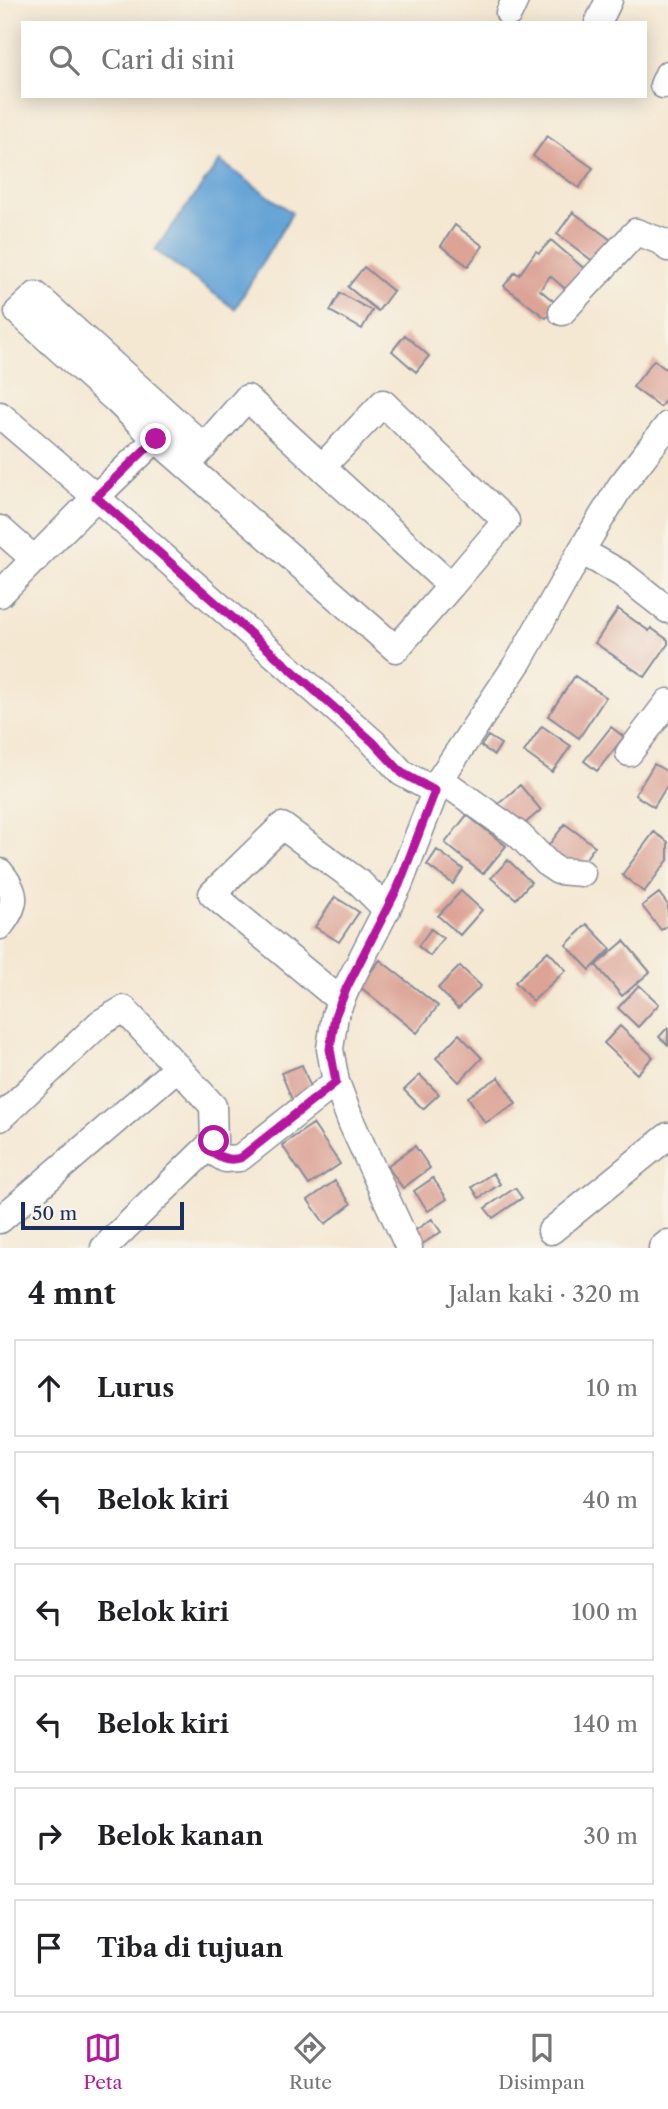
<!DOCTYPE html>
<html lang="id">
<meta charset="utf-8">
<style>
body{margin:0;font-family:"Libre Caslon Text",serif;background:#f2f2f2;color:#202124}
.scale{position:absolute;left:21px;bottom:18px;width:163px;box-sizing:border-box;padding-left:7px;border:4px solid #1b2f5e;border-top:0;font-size:19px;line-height:24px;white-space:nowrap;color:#1b2f5e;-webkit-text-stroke:5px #f7f3e8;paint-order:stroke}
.stop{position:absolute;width:21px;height:21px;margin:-16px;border:5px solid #b5179e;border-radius:50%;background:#fff}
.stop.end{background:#b5179e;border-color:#fff;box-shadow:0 2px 7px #0008}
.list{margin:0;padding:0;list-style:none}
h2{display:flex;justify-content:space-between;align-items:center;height:91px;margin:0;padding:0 28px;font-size:30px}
h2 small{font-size:23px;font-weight:400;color:#757577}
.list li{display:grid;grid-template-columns:46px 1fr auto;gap:21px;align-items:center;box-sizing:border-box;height:98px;margin:0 14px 14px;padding:0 14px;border:2px solid #e0e0e0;border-radius:0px}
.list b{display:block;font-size:26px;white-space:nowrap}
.list em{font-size:23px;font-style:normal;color:#757577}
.icon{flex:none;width:38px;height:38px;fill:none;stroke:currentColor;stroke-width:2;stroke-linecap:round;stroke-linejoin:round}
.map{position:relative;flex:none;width:668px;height:1248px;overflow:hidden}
.search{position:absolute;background:#fff;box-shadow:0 4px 18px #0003;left:21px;right:21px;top:21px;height:77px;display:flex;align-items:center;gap:18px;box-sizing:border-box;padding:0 24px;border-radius:0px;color:#757577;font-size:26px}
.sheet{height:763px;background:#fff}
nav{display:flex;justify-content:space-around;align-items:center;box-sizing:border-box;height:98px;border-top:2px solid #e0e0e0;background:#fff;font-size:19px;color:#757577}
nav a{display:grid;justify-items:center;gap:4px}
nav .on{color:#b5179e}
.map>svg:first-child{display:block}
.water{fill:#63a3d6;stroke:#3f699a;stroke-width:2}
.building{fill:#dca396}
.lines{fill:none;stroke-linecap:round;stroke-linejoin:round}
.minor-casing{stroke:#888c98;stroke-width:29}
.minor{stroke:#fff;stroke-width:26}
.route{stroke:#b5179e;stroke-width:9}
</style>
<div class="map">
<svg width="668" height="1248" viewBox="0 0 668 1248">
<rect width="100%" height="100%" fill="#f7f3e8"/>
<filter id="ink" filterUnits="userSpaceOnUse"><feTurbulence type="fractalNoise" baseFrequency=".0143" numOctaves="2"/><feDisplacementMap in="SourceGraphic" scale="14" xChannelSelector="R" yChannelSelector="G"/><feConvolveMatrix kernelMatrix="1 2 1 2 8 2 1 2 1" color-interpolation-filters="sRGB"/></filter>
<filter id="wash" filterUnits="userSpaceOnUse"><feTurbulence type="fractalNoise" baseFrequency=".00686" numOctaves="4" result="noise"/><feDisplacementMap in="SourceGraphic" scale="28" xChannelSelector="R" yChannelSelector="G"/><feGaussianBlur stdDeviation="1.57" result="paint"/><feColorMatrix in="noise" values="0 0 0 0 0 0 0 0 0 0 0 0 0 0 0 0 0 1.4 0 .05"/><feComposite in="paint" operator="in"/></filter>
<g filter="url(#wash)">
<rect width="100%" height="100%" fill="#f4e8d3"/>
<!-- water -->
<path class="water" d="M 220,161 L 292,213 L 235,309 L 155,250 Z"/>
<g id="blocks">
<!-- building -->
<path class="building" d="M 547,136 L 593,168 L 579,188 L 533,156 Z
M 573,212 L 615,243 L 598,265 L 557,234 Z
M 455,225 L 483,246 L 468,266 L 441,246 Z
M 551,240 L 587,271 L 569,292 L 550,276 L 540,290 L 557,304 L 546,318 L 504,286 L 515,272 L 519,275 L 536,251 L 539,253 Z
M 364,267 L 393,291 L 378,311 L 348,287 Z
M 340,293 L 372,311 L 362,329 L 330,311 Z
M 405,335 L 429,356 L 416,372 L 392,351 Z
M 654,360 L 668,371 L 668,396 L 660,407 L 633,387 Z
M 618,609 L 649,631 L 651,628 L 668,640 L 668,644 L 645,677 L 595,643 Z
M 575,676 L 606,697 L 579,738 L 548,716 Z
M 542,726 L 571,746 L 552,772 L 524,752 Z
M 611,727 L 624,737 L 597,771 L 584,761 Z
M 488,736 L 501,744 L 494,755 L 481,746 Z
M 654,764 L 668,772 L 668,784 L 654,807 L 635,795 Z
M 520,785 L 541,810 L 516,831 L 495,807 Z
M 467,815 L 506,846 L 483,874 L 445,843 Z
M 565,824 L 595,846 L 575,873 L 545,850 Z
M 654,832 L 668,842 L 668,860 L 644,892 L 622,875 Z
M 437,850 L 463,869 L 453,884 L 427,865 Z
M 508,860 L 531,882 L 516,899 L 491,878 Z
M 461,891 L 482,910 L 460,935 L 438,916 Z
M 659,893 L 668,905 L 668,925 L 661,930 L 642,906 Z
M 335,897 L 359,912 L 339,942 L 315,927 Z
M 587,924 L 611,949 L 590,970 L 566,945 Z
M 431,929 L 443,938 L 430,956 L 418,946 Z
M 624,941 L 650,972 L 622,996 L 596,965 Z
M 548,951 L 566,970 L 533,1001 L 515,982 Z
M 380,960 L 438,1006 L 417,1033 L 359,986 Z
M 460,966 L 481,986 L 458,1009 L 438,988 Z
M 639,985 L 659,1004 L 638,1027 L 618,1008 Z
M 620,1026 L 653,1057 L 637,1074 L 604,1043 Z
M 668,1027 L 668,1045 L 659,1037 Z
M 459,1034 L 482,1058 L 459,1082 L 436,1058 Z
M 302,1065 L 314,1096 L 294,1104 L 281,1073 Z
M 420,1075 L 439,1094 L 423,1109 L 404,1090 Z
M 499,1077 L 516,1104 L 485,1123 L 468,1097 Z
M 313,1124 L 340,1164 L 309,1185 L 282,1145 Z
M 415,1146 L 430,1168 L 403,1188 L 387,1166 Z
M 493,1173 L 500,1184 L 479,1198 L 472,1187 Z
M 433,1178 L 447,1199 L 428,1211 L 414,1191 Z
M 335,1181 L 351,1204 L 325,1224 L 308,1200 Z
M 515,1188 L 522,1198 L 493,1218 L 485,1208 Z
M 432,1219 L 441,1232 L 416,1248 L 407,1236 Z"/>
</g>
</g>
<g filter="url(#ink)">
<use href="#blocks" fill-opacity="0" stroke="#888c98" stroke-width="2"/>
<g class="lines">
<defs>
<path id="minor" d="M 509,13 L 515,0
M 598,23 L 609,0
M 663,85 L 668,74
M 562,312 L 636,232 L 663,242 L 668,248
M 0,415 L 96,497 L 156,439
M 187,466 L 247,398 L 451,586 L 396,649 L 156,439 L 117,401 L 18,312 L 36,295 L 204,447
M 322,467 L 383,403 L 506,521 L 451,586
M 0,529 L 35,560
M 581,551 L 622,574 L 668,610
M 0,594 L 96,497 L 373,742 L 402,773 L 435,791
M 629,753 L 668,702
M 440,779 L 519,835 L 549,865 L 558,871 L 582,873
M 0,872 C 18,894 17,904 0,926
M 341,1001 L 212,894 L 282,826 L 360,883 L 387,910
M 0,1118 L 100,1023 L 124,1009 L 213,1106 L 214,1141 L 104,1248
M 207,1148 L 225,1159 L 240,1158 L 336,1082
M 0,1220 L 178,1067
M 551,1231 L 668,1136
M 409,1248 L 352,1124 L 336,1082 L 330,1049 L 335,1015 L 347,987 L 399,885 L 440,779 L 519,661 L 581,551 L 620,487 L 668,425
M 662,1248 L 668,1243"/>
</defs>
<!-- minor casing -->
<use href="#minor" class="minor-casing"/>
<!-- minor -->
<use href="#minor" class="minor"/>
</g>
</g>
<g class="lines" filter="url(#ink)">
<!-- route -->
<path class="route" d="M 156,439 L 96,497 L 373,742 L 402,773 L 435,791 L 399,885 L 347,987 L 335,1016 L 330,1049 L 336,1082 L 240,1158 C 226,1162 218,1156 207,1148 L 214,1141"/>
</g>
</svg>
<div class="scale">50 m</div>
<div class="stop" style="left:214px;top:1141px"></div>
<div class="stop end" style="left:156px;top:439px"></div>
<div class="search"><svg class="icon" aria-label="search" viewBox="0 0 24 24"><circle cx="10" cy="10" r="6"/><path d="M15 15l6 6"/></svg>Cari di sini</div>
</div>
<section class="sheet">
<h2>4 mnt<small>Jalan kaki · 320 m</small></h2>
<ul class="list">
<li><svg class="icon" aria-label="ahead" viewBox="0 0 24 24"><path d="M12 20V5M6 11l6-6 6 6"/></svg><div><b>Lurus</b></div><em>10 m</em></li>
<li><svg class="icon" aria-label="left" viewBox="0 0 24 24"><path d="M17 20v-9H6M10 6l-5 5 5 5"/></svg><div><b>Belok kiri</b></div><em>40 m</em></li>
<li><svg class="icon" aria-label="left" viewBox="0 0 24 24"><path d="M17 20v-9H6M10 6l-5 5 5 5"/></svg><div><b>Belok kiri</b></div><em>100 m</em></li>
<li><svg class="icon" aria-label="left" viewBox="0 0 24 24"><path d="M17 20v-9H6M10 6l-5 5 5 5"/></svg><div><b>Belok kiri</b></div><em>140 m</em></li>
<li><svg class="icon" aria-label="right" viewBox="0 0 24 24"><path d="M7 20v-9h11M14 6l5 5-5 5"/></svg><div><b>Belok kanan</b></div><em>30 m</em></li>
<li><svg class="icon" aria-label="arrive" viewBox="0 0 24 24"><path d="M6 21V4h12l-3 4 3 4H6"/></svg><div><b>Tiba di tujuan</b></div></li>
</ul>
</section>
<nav>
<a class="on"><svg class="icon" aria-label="map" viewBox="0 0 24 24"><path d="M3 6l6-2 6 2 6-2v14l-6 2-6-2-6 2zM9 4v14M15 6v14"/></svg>Peta</a>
<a><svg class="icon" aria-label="directions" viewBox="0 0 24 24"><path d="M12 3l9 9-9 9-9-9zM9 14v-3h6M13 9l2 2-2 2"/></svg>Rute</a>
<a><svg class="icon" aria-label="saved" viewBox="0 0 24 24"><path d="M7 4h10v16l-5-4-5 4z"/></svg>Disimpan</a>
</nav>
